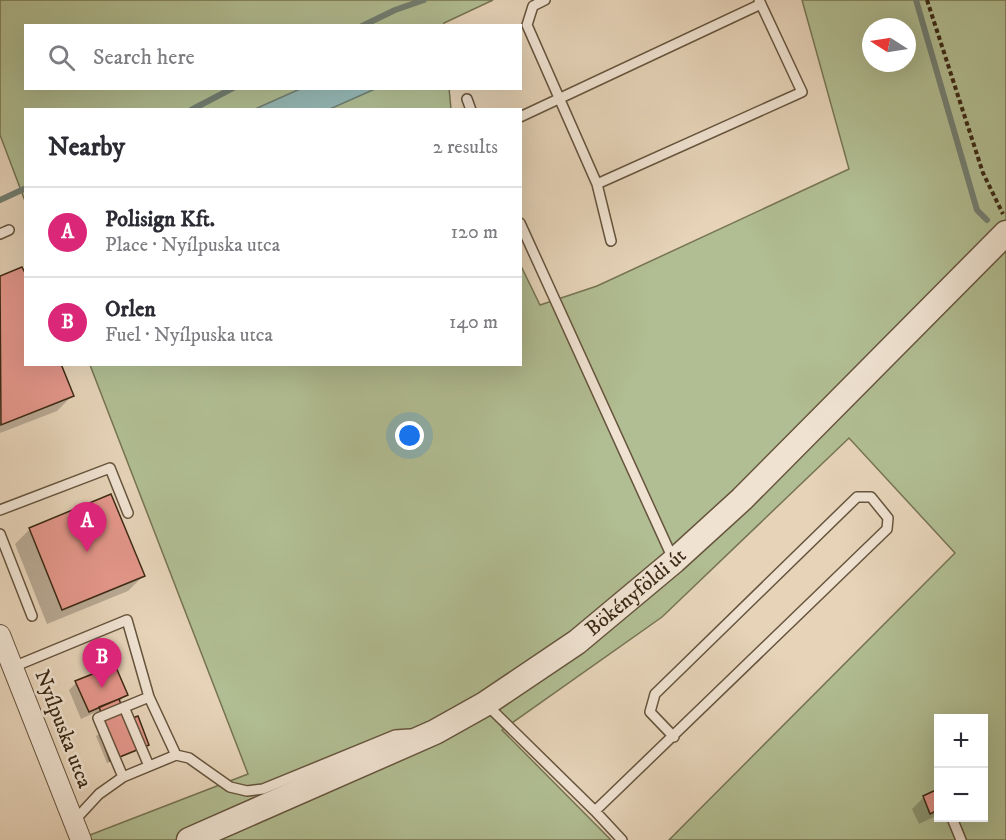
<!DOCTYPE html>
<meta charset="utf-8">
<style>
body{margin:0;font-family:"IM FELL DW Pica",serif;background:#f7f7f7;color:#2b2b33}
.controls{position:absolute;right:18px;bottom:18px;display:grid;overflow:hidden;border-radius:0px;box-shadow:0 6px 24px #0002}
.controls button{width:54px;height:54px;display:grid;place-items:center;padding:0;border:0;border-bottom:2px solid #e1e1e2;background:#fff;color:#2b2b33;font:30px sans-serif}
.compass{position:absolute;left:862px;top:18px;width:54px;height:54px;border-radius:50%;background:#fff;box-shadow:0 6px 24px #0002;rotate:282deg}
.you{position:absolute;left:410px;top:436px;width:21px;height:21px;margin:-15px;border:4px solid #fff;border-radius:50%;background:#1a73e8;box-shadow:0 0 0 9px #1a73e833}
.badge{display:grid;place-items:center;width:39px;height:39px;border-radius:50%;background:#db2777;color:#fff;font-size:20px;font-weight:700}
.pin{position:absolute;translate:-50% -50px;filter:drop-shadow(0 2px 3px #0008)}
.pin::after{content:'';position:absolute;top:32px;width:21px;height:18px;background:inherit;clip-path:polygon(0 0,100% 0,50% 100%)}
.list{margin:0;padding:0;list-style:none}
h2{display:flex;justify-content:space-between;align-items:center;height:78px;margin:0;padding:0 24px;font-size:26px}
h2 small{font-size:20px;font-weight:400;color:#7c7c81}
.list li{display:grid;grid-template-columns:39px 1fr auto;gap:18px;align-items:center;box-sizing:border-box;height:90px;padding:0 24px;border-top:2px solid #e1e1e2}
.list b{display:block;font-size:22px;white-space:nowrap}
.list p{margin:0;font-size:20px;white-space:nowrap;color:#7c7c81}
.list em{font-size:20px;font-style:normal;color:#7c7c81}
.icon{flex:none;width:33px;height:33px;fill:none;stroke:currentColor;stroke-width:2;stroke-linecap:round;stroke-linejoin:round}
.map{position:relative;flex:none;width:1006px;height:840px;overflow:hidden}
.search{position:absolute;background:#fff;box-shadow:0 6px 24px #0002;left:24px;top:24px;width:498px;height:66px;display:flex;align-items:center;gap:15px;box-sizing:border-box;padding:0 21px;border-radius:0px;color:#7c7c81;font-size:22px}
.panel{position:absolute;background:#fff;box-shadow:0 6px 24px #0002;left:24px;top:108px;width:498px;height:258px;border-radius:0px}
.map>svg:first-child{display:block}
.green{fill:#b1bd92;stroke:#767453;stroke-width:1.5;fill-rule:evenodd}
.water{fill:#96b7b3;stroke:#727f73;stroke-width:1.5}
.shadow{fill:#0003}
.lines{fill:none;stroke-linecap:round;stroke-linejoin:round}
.stream{stroke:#727f73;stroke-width:6}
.building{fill:#e4978b;stroke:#3c2a14;stroke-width:1.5}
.service-casing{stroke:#66543d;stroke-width:12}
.minor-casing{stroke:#66543d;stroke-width:22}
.tertiary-casing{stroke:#66543d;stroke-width:27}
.path{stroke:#3c2a14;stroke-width:4;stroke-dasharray:4.5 3;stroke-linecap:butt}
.service{stroke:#efe2d1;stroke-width:9}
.minor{stroke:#efe2d1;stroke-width:20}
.tertiary{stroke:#efe2d1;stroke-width:24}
.labels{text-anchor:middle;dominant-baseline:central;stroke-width:5;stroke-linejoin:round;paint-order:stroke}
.street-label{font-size:21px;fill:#3c2a14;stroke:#efe2d1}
</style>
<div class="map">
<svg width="1006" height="840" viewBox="0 0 1006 840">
<rect width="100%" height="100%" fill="#e6d3b8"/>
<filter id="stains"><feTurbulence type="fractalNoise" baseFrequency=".00333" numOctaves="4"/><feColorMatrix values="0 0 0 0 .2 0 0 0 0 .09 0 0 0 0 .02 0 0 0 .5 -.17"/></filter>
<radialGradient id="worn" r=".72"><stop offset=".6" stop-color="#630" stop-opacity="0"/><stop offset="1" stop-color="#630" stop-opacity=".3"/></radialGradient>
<!-- green -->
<path class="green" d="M 0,0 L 493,0 L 444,23 L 444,25 L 26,26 L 26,88 L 449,88 L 451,109 L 26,110 L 25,201 L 0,135 Z
M 802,0 L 1006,0 L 1006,840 L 669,840 L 955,553 L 849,438 L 662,617 L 502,730 L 611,840 L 77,840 L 248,774 L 90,365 L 520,364 L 521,266 L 540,305 L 597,286 L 849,169 ZM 871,27 L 907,27 L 907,63 L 871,63 ZM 938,718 L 984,718 L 984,818 L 938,818 Z"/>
<!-- water -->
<path class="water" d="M 300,89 L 300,88 L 375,89 L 330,109 L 255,109 Z"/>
<!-- shadow -->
<path class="shadow" d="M 21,269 L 26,364 L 72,396 L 57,411 L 0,433 L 0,278 Z
M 30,529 L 143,576 L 128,591 L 47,624 L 15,544 Z
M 76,683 L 126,695 L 118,703 L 144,748 L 107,763 L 96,736 L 104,731 L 96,712 L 81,719 L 69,690 Z
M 938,791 L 938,815 L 919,824 L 912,809 L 924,797 Z"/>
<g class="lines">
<!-- stream -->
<path class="stream" d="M 916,0 L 977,210 L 987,220
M 362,26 L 395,10 L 424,0
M 191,110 L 233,88
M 0,200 L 26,188"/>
</g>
<!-- building -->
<path class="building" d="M 22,267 L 26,275 L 26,364 L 61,364 L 74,396 L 1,425 L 0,276 Z
M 111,494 L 145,576 L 62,610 L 29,528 Z
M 115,665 L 128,695 L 89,712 L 75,681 Z
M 119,699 L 127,720 L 138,716 L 149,745 L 110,761 L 99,731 L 107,728 L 99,707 Z
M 938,789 L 938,810 L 930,814 L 923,796 Z"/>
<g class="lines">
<defs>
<path id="service" d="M 545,0 L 533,6 L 527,25 L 597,184 L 611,241
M 467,99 L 471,110
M 520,117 L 761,4
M 597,184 L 802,92 L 759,0
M 520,223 L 673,559
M 0,234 L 9,230
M 0,510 L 110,468 L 128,513
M 0,534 L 32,616
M 13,667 L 127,620 L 149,697 L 98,718 L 123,777
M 149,697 L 176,755
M 486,704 L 595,811 L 887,529 L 888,518 L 871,497 L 857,497 L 655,694 L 650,712 L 674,737
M 124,707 L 149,766
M 595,811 L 622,840
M 952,818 L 961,840
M 74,821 L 99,794 L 123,777 L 176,755 L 189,758 L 230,787 L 247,791 L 263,789 L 395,735 L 409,734"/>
<path id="minor" d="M 0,635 L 81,840"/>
<g id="tertiary">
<path id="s1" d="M 189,840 L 435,732 L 485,704 L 577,642 L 674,561 L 742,499 L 1006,233"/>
</g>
</defs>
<!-- service casing -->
<use href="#service" class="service-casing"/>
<!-- minor casing -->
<use href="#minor" class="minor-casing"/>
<!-- tertiary casing -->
<use href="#tertiary" class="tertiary-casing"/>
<!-- path -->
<path class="path" d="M 927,0 L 983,173 L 1003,214"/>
<!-- service -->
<use href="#service" class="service"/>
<!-- minor -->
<use href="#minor" class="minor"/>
<!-- tertiary -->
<use href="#tertiary" class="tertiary"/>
</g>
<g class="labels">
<!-- street labels -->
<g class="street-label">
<text stroke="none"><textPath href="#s1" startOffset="514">Bökényföldi út</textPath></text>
<text transform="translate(63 729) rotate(69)">Nyílpuska utca</text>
</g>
</g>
<rect width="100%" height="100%" filter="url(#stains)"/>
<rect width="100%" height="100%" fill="url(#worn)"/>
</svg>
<div class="controls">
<button>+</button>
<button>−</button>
</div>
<svg class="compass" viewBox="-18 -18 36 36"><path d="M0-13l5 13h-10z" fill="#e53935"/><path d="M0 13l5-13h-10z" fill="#7c7c81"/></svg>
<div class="you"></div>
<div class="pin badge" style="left:87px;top:552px">A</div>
<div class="pin badge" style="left:102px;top:688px">B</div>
<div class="search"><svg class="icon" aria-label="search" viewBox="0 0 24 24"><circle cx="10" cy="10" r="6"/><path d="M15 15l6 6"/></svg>Search here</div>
<section class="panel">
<h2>Nearby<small>2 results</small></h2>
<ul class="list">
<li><span class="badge">A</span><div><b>Polisign Kft.</b><p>Place · Nyílpuska utca</p></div><em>120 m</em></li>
<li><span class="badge">B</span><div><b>Orlen</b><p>Fuel · Nyílpuska utca</p></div><em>140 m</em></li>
</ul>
</section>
</div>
